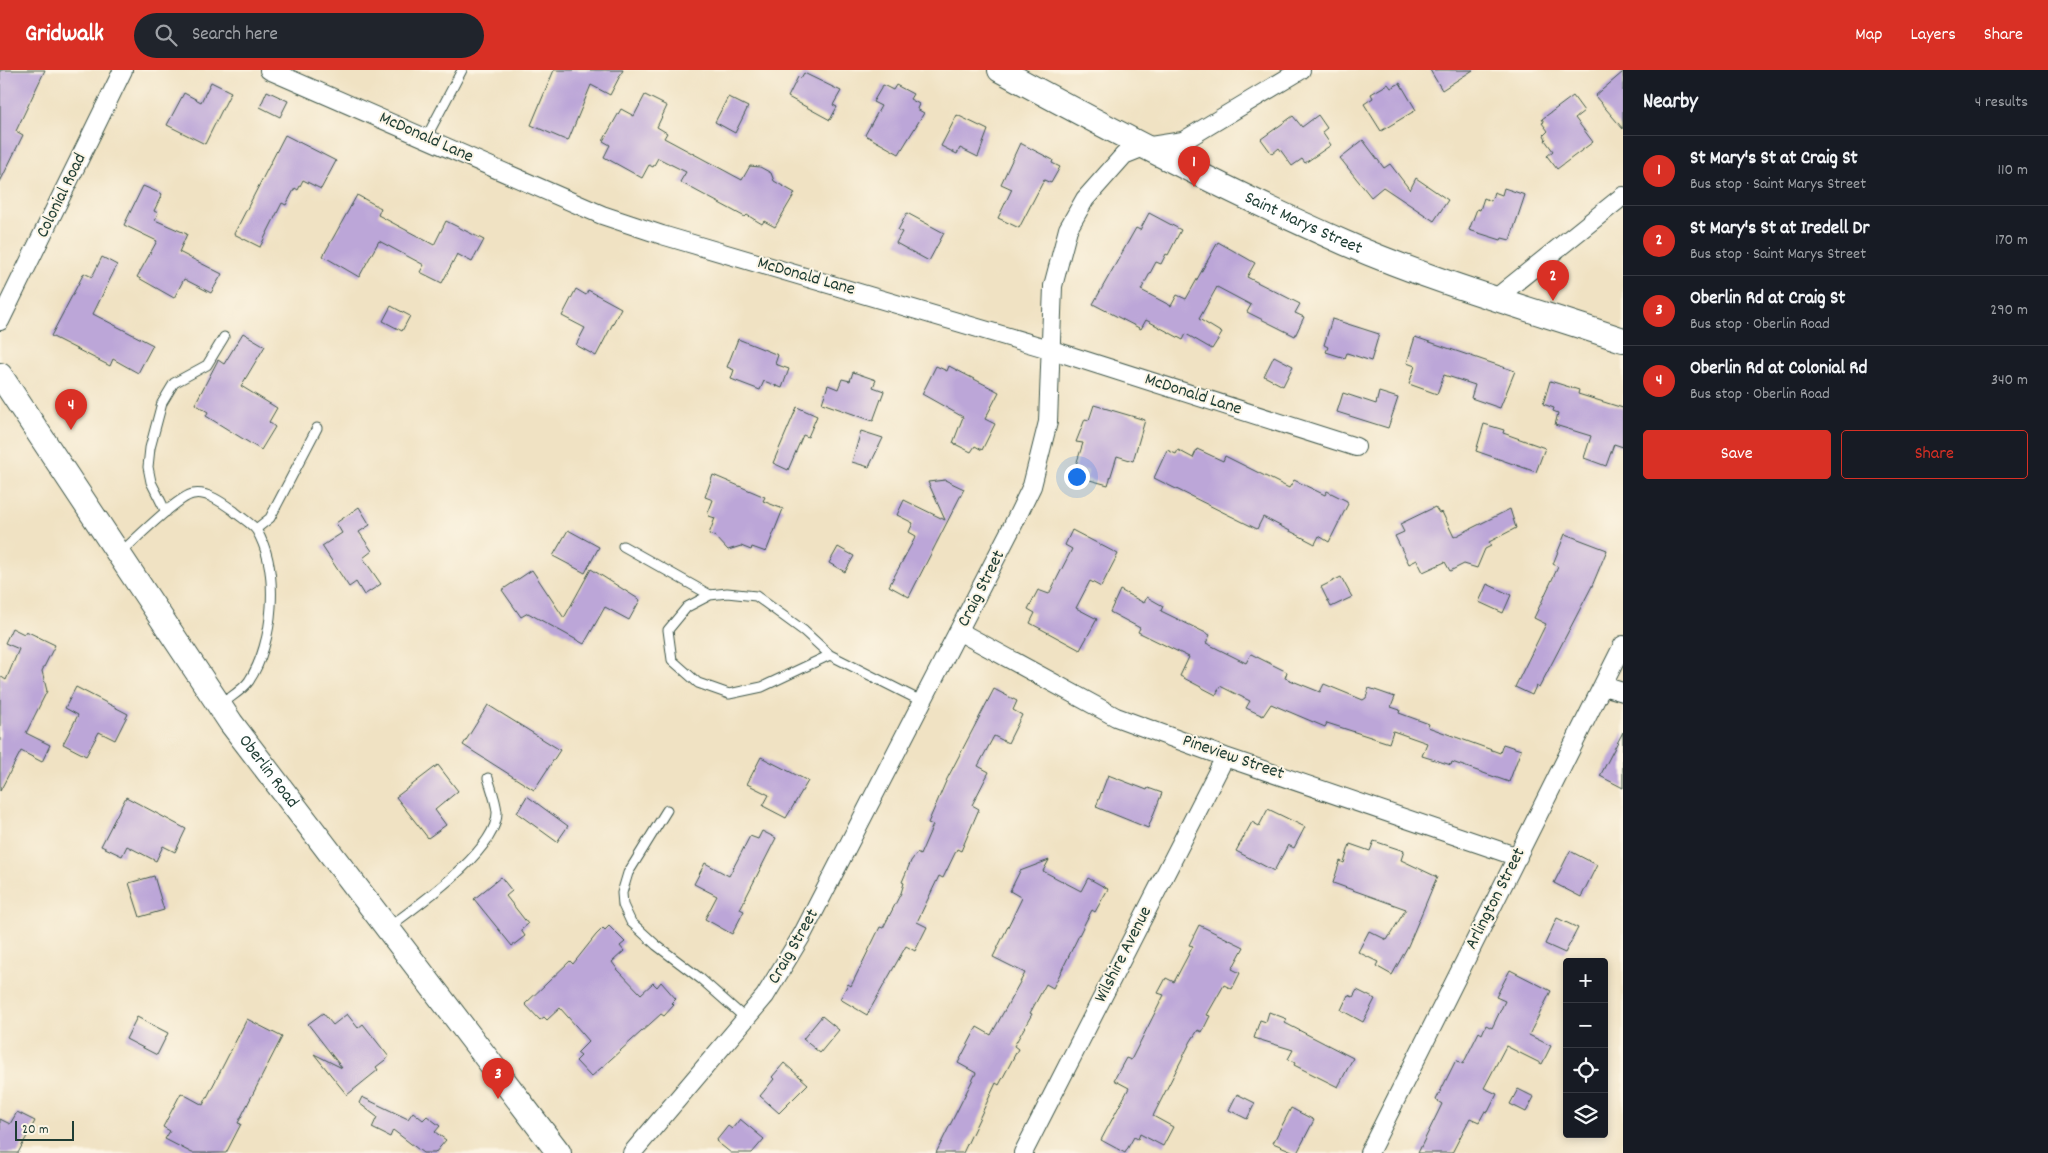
<!DOCTYPE html>
<meta charset="utf-8">
<style>
body{margin:0;font-family:Dekko,sans-serif;background:#20242c;color:#f1f3f6}
.controls{position:absolute;right:15px;bottom:15px;display:grid;overflow:hidden;border-radius:5px;box-shadow:0 2px 8px #0003}
.controls button{width:45px;height:45px;display:grid;place-items:center;padding:0;border:0;border-bottom:1px solid #363941;background:#171b24;color:#f1f3f6;font:25px sans-serif}
.scale{position:absolute;left:15px;bottom:12px;width:59px;box-sizing:border-box;padding-left:5px;border:2px solid #1f3d34;border-top:0;font-size:14px;line-height:18px;white-space:nowrap;color:#1f3d34;-webkit-text-stroke:4px #fcf5e5;paint-order:stroke}
.you{position:absolute;left:1076px;top:406px;width:18px;height:18px;margin:-12px;border:4px solid #fff;border-radius:50%;background:#1a73e8;box-shadow:0 0 0 8px #1a73e833}
.badge{display:grid;place-items:center;width:32px;height:32px;border-radius:50%;background:#d93025;color:#fff;font-size:16px;font-weight:700}
.pin{position:absolute;translate:-50% -41px;filter:drop-shadow(0 1px 2px #0008)}
.pin::after{content:'';position:absolute;top:26px;width:18px;height:15px;background:inherit;clip-path:polygon(0 0,100% 0,50% 100%)}
.list{margin:0;padding:0;list-style:none}
h2{display:flex;justify-content:space-between;align-items:center;height:65px;margin:0;padding:0 20px;font-size:21px}
h2 small{font-size:16px;font-weight:400;color:#9ea1a6}
.list li{display:grid;grid-template-columns:32px 1fr auto;gap:15px;align-items:center;box-sizing:border-box;height:70px;padding:0 20px;border-top:1px solid #363941}
.list b{display:block;font-size:19px;white-space:nowrap}
.list p{margin:0;font-size:16px;white-space:nowrap;color:#9ea1a6}
.list em{font-size:16px;font-style:normal;color:#9ea1a6}
.actions{display:flex;gap:10px;padding:15px 20px}
.actions a{flex:1;padding:11px 0;border:1px solid #d93025;border-radius:5px;text-align:center;font-size:18px;color:#d93025}
.actions .main{background:#d93025;color:#fff}
.icon{flex:none;width:28px;height:28px;fill:none;stroke:currentColor;stroke-width:2;stroke-linecap:round;stroke-linejoin:round}
.map{position:relative;flex:none;width:1623px;height:1083px;overflow:hidden}
header{display:flex;align-items:center;gap:30px;box-sizing:border-box;height:70px;padding:0 25px;background:#d93025;color:#fff}
header strong{font-size:24px}
nav{display:flex;gap:28px;margin-inline-start:auto;font-size:18px}
.search{width:350px;height:45px;background:#20242c;display:flex;align-items:center;gap:12px;box-sizing:border-box;padding:0 18px;border-radius:28px;color:#9ea1a6;font-size:19px}
main{display:flex}
aside{flex:1;background:#171b24}
.map>svg:first-child{display:block}
.building{fill:#bca6d8}
.lines{fill:none;stroke-linecap:round;stroke-linejoin:round}
.service-casing{stroke:#3e5649;stroke-width:11}
.minor-casing{stroke:#3e5649;stroke-width:20}
.secondary-casing{stroke:#3e5649;stroke-width:26}
.service{stroke:#fff;stroke-width:9}
.minor{stroke:#fff;stroke-width:18}
.secondary{stroke:#fff;stroke-width:24}
.labels{text-anchor:middle;dominant-baseline:central;stroke-width:4;stroke-linejoin:round;paint-order:stroke}
.street-label{font-size:18px;fill:#1f3d34;stroke:#fcf5e5}
</style>
<header>
<strong>Gridwalk</strong>
<div class="search"><svg class="icon" aria-label="search" viewBox="0 0 24 24"><circle cx="10" cy="10" r="6"/><path d="M15 15l6 6"/></svg>Search here</div>
<nav><a>Map</a><a>Layers</a><a>Share</a></nav>
</header>
<main>
<div class="map">
<svg width="1623" height="1083" viewBox="0 0 1623 1083">
<rect width="100%" height="100%" fill="#fcf5e5"/>
<filter id="ink" filterUnits="userSpaceOnUse"><feTurbulence type="fractalNoise" baseFrequency=".02" numOctaves="2"/><feDisplacementMap in="SourceGraphic" scale="10" xChannelSelector="R" yChannelSelector="G"/><feConvolveMatrix kernelMatrix="1 2 1 2 8 2 1 2 1" color-interpolation-filters="sRGB"/></filter>
<filter id="wash" filterUnits="userSpaceOnUse"><feTurbulence type="fractalNoise" baseFrequency=".0096" numOctaves="4" result="noise"/><feDisplacementMap in="SourceGraphic" scale="20" xChannelSelector="R" yChannelSelector="G"/><feGaussianBlur stdDeviation="1.12" result="paint"/><feColorMatrix in="noise" values="0 0 0 0 0 0 0 0 0 0 0 0 0 0 0 0 0 1.4 0 .05"/><feComposite in="paint" operator="in"/></filter>
<g filter="url(#wash)">
<rect width="100%" height="100%" fill="#f0e2c3"/>
<g id="blocks">
<!-- building -->
<path class="building" d="M 0,0 L 45,0 L 16,61 L 23,65 L 0,112 Z
M 554,0 L 623,0 L 610,25 L 591,15 L 568,71 L 531,55 Z
M 1430,0 L 1473,0 L 1442,20 Z
M 1623,2 L 1623,59 L 1595,26 Z
M 804,3 L 841,21 L 833,35 L 837,37 L 830,50 L 788,27 L 798,7 L 801,8 Z
M 211,12 L 231,22 L 205,74 L 167,55 L 184,23 L 201,32 Z
M 1400,13 L 1416,40 L 1381,61 L 1364,34 L 1373,28 L 1371,24 L 1388,14 L 1391,18 Z
M 883,15 L 893,20 L 896,15 L 913,24 L 910,29 L 919,34 L 917,39 L 924,43 L 899,84 L 865,65 L 881,36 L 873,32 Z
M 267,21 L 288,31 L 280,47 L 260,37 Z
M 645,25 L 667,36 L 657,57 L 667,63 L 664,68 L 742,110 L 750,96 L 760,97 L 771,103 L 774,111 L 795,123 L 775,157 L 764,151 L 762,154 L 747,145 L 745,147 L 680,112 L 686,102 L 658,88 L 653,97 L 649,95 L 642,108 L 604,87 L 610,75 L 603,71 L 621,39 L 634,46 Z
M 1573,26 L 1584,41 L 1575,48 L 1593,72 L 1557,99 L 1547,86 L 1553,81 L 1545,70 L 1546,69 L 1544,65 L 1548,61 L 1542,53 L 1544,52 L 1542,49 Z
M 728,27 L 748,37 L 735,63 L 715,52 Z
M 957,45 L 988,60 L 978,87 L 960,78 L 957,84 L 941,76 Z
M 1318,45 L 1327,58 L 1322,62 L 1331,75 L 1305,93 L 1302,89 L 1292,96 L 1279,78 L 1272,84 L 1261,69 L 1293,46 L 1302,57 Z
M 285,65 L 336,91 L 321,119 L 303,110 L 298,120 L 295,118 L 286,135 L 282,133 L 260,177 L 234,164 Z
M 1363,70 L 1384,98 L 1390,94 L 1410,120 L 1416,108 L 1448,130 L 1434,151 L 1383,117 L 1371,127 L 1340,88 Z
M 1020,73 L 1053,90 L 1052,93 L 1060,97 L 1051,113 L 1044,110 L 1019,158 L 998,148 L 1012,119 L 1001,114 Z
M 143,116 L 162,124 L 154,141 L 158,143 L 155,150 L 187,164 L 179,182 L 222,204 L 211,223 L 184,209 L 174,228 L 137,207 L 157,171 L 124,155 Z
M 1504,118 L 1525,125 L 1510,170 L 1502,168 L 1501,170 L 1469,160 L 1477,139 L 1480,140 L 1484,128 L 1491,131 L 1494,122 L 1502,125 Z
M 357,125 L 381,138 L 378,145 L 434,175 L 446,151 L 484,170 L 472,192 L 457,184 L 442,213 L 420,202 L 424,195 L 379,171 L 359,207 L 323,186 Z
M 907,143 L 944,163 L 929,191 L 896,173 L 902,162 L 898,160 Z
M 1149,143 L 1181,160 L 1168,185 L 1166,184 L 1161,194 L 1156,192 L 1141,220 L 1171,236 L 1177,225 L 1186,229 L 1218,172 L 1255,193 L 1247,207 L 1300,234 L 1295,243 L 1304,247 L 1295,266 L 1247,242 L 1251,235 L 1217,217 L 1199,249 L 1222,263 L 1212,279 L 1186,264 L 1183,270 L 1146,250 L 1141,259 L 1093,234 L 1136,158 L 1140,160 Z
M 102,187 L 117,195 L 93,244 L 153,275 L 138,303 L 113,289 L 110,296 L 51,266 L 84,203 L 92,207 Z
M 576,219 L 586,225 L 588,220 L 621,238 L 596,286 L 576,275 L 585,258 L 562,246 Z
M 391,236 L 410,246 L 402,261 L 383,251 Z
M 1332,249 L 1379,264 L 1371,291 L 1347,283 L 1345,288 L 1326,282 L 1328,277 L 1324,275 Z
M 243,263 L 265,276 L 241,316 L 277,338 L 269,352 L 275,357 L 261,380 L 206,346 L 208,342 L 195,334 L 218,290 L 224,294 Z
M 1415,267 L 1515,301 L 1500,338 L 1471,328 L 1475,315 L 1444,305 L 1437,324 L 1409,314 L 1415,296 L 1407,293 Z
M 738,269 L 778,285 L 775,294 L 789,299 L 782,318 L 764,311 L 760,320 L 731,309 L 734,300 L 727,297 Z
M 1274,286 L 1293,296 L 1283,316 L 1264,306 Z
M 936,296 L 947,301 L 949,296 L 999,322 L 985,349 L 995,354 L 982,380 L 975,376 L 971,382 L 953,373 L 963,347 L 922,324 Z
M 853,302 L 876,310 L 873,317 L 884,321 L 873,351 L 822,333 L 828,315 L 838,319 L 842,309 L 850,311 Z
M 1550,311 L 1579,320 L 1578,324 L 1623,338 L 1623,377 L 1614,374 L 1606,396 L 1584,388 L 1591,366 L 1555,355 L 1558,343 L 1553,341 L 1554,338 L 1543,334 Z
M 1379,322 L 1398,328 L 1388,358 L 1337,342 L 1343,323 L 1376,334 Z
M 1094,335 L 1145,350 L 1133,391 L 1117,386 L 1108,415 L 1086,409 L 1088,401 L 1075,398 L 1083,373 L 1076,372 L 1085,349 L 1089,350 Z
M 797,337 L 817,346 L 808,367 L 803,365 L 788,400 L 773,393 Z
M 1484,354 L 1504,360 L 1503,363 L 1545,378 L 1536,402 L 1476,381 Z
M 861,361 L 883,368 L 869,397 L 852,392 Z
M 1197,379 L 1223,391 L 1225,386 L 1289,418 L 1294,410 L 1325,425 L 1327,421 L 1347,431 L 1348,434 L 1329,472 L 1319,466 L 1315,474 L 1263,447 L 1257,459 L 1154,408 L 1167,380 L 1176,384 L 1178,380 L 1193,388 Z
M 713,405 L 765,427 L 763,431 L 783,439 L 766,482 L 752,477 L 751,480 L 741,476 L 728,480 L 716,467 L 709,464 L 715,448 L 709,446 L 708,443 L 713,430 L 705,427 Z
M 945,410 L 964,419 L 909,527 L 889,516 L 916,466 L 909,462 L 913,453 L 897,445 L 904,430 L 945,450 L 928,412 Z
M 359,437 L 370,455 L 359,462 L 372,481 L 363,488 L 381,514 L 364,525 L 356,512 L 349,517 L 322,476 L 342,463 L 336,453 Z
M 1435,437 L 1439,443 L 1442,442 L 1454,467 L 1510,439 L 1516,458 L 1489,472 L 1491,476 L 1485,479 L 1477,498 L 1464,494 L 1450,501 L 1445,492 L 1423,502 L 1417,490 L 1409,494 L 1395,466 L 1404,462 L 1400,454 Z
M 568,460 L 599,477 L 585,503 L 553,486 Z
M 1072,460 L 1118,484 L 1101,517 L 1090,511 L 1076,538 L 1097,549 L 1080,580 L 1030,553 L 1035,543 L 1028,539 L 1038,520 L 1049,524 L 1072,479 L 1065,475 Z
M 1565,464 L 1607,480 L 1592,516 L 1539,618 L 1536,616 L 1532,625 L 1515,617 L 1546,554 L 1534,548 L 1558,497 L 1553,494 Z
M 838,477 L 854,486 L 845,502 L 829,493 Z
M 591,499 L 640,530 L 629,550 L 605,537 L 584,574 L 528,543 L 521,547 L 502,520 L 532,500 L 564,548 Z
M 1341,507 L 1352,527 L 1331,537 L 1321,517 Z
M 1487,514 L 1511,525 L 1503,543 L 1479,532 Z
M 1120,520 L 1144,533 L 1147,527 L 1163,536 L 1161,541 L 1210,565 L 1206,573 L 1246,593 L 1251,584 L 1287,602 L 1285,608 L 1320,622 L 1324,614 L 1363,630 L 1366,628 L 1369,618 L 1395,627 L 1391,637 L 1400,640 L 1399,643 L 1429,654 L 1428,657 L 1500,683 L 1503,674 L 1521,680 L 1509,712 L 1452,692 L 1451,695 L 1422,686 L 1427,673 L 1393,661 L 1389,673 L 1327,653 L 1325,657 L 1271,634 L 1263,646 L 1246,638 L 1250,631 L 1220,616 L 1216,625 L 1180,606 L 1189,587 L 1138,562 L 1140,558 L 1110,542 Z
M 12,558 L 24,564 L 26,561 L 55,575 L 42,601 L 47,621 L 26,663 L 50,675 L 42,692 L 21,681 L 0,721 L 0,606 L 6,610 L 19,579 L 5,573 Z
M 76,617 L 128,644 L 115,670 L 99,662 L 86,686 L 63,674 L 78,645 L 65,638 Z
M 994,619 L 1017,631 L 1013,640 L 1022,645 L 1008,673 L 994,666 L 978,696 L 989,702 L 972,735 L 979,739 L 961,781 L 957,779 L 943,808 L 939,806 L 917,852 L 927,857 L 915,881 L 906,876 L 867,945 L 840,929 L 848,914 L 851,916 L 880,857 L 883,858 L 901,823 L 904,813 L 902,812 L 911,791 L 917,783 L 920,785 L 933,755 L 928,753 L 947,709 Z
M 488,635 L 560,680 L 534,720 L 463,675 Z
M 1623,662 L 1623,718 L 1600,706 Z
M 761,687 L 808,711 L 786,748 L 763,736 L 769,725 L 747,714 Z
M 438,695 L 458,721 L 435,740 L 446,755 L 428,768 L 396,727 Z
M 1108,705 L 1147,720 L 1148,718 L 1162,723 L 1148,758 L 1096,737 Z
M 527,726 L 568,756 L 557,772 L 517,743 Z
M 126,727 L 186,759 L 175,782 L 163,776 L 156,791 L 127,776 L 122,786 L 101,776 Z
M 1268,739 L 1305,757 L 1294,778 L 1288,775 L 1274,801 L 1236,781 L 1252,752 L 1259,756 Z
M 762,761 L 776,768 L 740,839 L 744,841 L 732,864 L 705,849 L 717,826 L 694,814 L 705,793 L 729,806 L 750,766 L 758,769 Z
M 1374,771 L 1404,781 L 1401,790 L 1437,807 L 1408,876 L 1392,905 L 1376,896 L 1378,892 L 1358,882 L 1369,861 L 1387,870 L 1406,839 L 1333,813 L 1340,791 L 1344,793 L 1350,774 L 1370,781 Z
M 1570,781 L 1597,795 L 1581,827 L 1554,813 Z
M 1049,790 L 1043,801 L 1081,821 L 1088,808 L 1108,819 L 1095,842 L 1092,840 L 1086,851 L 1053,918 L 1046,914 L 1030,943 L 1032,944 L 1014,976 L 1018,979 L 999,1015 L 996,1013 L 963,1083 L 936,1083 L 976,1003 L 958,993 L 977,957 L 991,965 L 1025,903 L 993,887 L 1022,828 L 1010,821 L 1020,801 Z
M 154,806 L 164,840 L 140,847 L 129,813 Z
M 501,807 L 512,821 L 506,826 L 528,854 L 521,860 L 525,866 L 512,876 L 474,829 Z
M 1557,848 L 1578,858 L 1565,883 L 1545,874 Z
M 1199,855 L 1244,877 L 1232,899 L 1240,903 L 1232,919 L 1224,915 L 1207,945 L 1210,946 L 1202,962 L 1198,960 L 1191,971 L 1153,1046 L 1173,1057 L 1163,1076 L 1140,1064 L 1138,1069 L 1134,1067 L 1125,1083 L 1101,1070 L 1129,1018 L 1114,1010 L 1126,988 L 1131,990 L 1164,925 L 1158,923 L 1166,908 L 1174,912 L 1193,876 L 1189,875 Z
M 609,856 L 625,872 L 620,876 L 624,881 L 612,892 L 618,900 L 641,924 L 653,913 L 657,917 L 661,912 L 676,929 L 672,933 L 674,935 L 664,946 L 661,944 L 591,1007 L 576,991 L 581,986 L 577,983 L 589,971 L 583,964 L 560,938 L 547,950 L 544,947 L 540,950 L 525,934 L 570,891 L 573,894 L 596,865 L 603,858 L 605,860 Z
M 1510,900 L 1551,921 L 1529,965 L 1551,976 L 1542,994 L 1506,976 L 1484,1018 L 1497,1024 L 1488,1042 L 1485,1041 L 1479,1052 L 1470,1048 L 1452,1083 L 1418,1083 L 1442,1034 L 1436,1030 L 1456,990 L 1463,994 L 1479,962 L 1482,964 L 1486,955 L 1492,958 L 1505,931 L 1496,927 Z
M 1357,920 L 1375,929 L 1363,952 L 1341,940 L 1348,925 L 1353,927 Z
M 1269,942 L 1287,949 L 1285,953 L 1353,988 L 1338,1017 L 1294,995 L 1295,993 L 1288,989 L 1293,980 L 1254,968 L 1260,950 L 1266,952 Z
M 323,943 L 333,955 L 347,944 L 358,958 L 363,954 L 389,987 L 376,997 L 378,1000 L 347,1025 L 314,984 L 342,998 L 308,954 Z
M 822,946 L 839,960 L 820,983 L 803,969 Z
M 137,947 L 168,963 L 157,985 L 126,969 Z
M 247,949 L 282,967 L 238,1053 L 241,1054 L 226,1083 L 192,1083 L 165,1069 L 170,1061 L 163,1057 L 181,1023 L 203,1035 Z
M 784,993 L 808,1014 L 779,1043 L 760,1026 L 774,1009 L 772,1007 Z
M 1518,1019 L 1534,1027 L 1526,1042 L 1510,1034 Z
M 1237,1024 L 1255,1033 L 1247,1049 L 1229,1040 Z
M 362,1027 L 408,1049 L 413,1042 L 423,1050 L 427,1046 L 440,1056 L 435,1062 L 446,1070 L 435,1083 L 423,1083 L 393,1060 L 390,1067 L 372,1058 L 377,1047 L 359,1033 Z
M 1291,1038 L 1314,1050 L 1297,1083 L 1273,1073 Z
M 17,1042 L 35,1051 L 18,1083 L 0,1083 L 0,1049 L 10,1054 Z
M 740,1049 L 764,1069 L 752,1083 L 731,1083 L 716,1071 L 728,1056 L 732,1059 Z"/>
</g>
</g>
<g filter="url(#ink)">
<use href="#blocks" fill-opacity="0" stroke="#3e5649" stroke-width="1"/>
<g class="lines">
<defs>
<path id="service" d="M 426,68 L 462,0
M 166,442 L 151,412 L 148,397 L 150,378 L 162,333 L 174,313 L 207,295 L 224,267
M 256,459 L 270,448 L 317,358
M 623,476 L 710,525 L 727,523 L 756,526 L 804,561 L 830,585 L 923,632
M 119,484 C 133,472 178,426 193,424 C 207,421 223,433 234,441 C 240,447 253,454 257,461 C 280,501 274,573 249,611 C 242,621 228,628 220,636
M 710,525 L 687,537 L 668,560 L 672,590 L 698,613 L 729,624 L 762,617 L 830,585
M 667,740 L 628,803 L 622,823 L 623,835 L 631,852 L 656,875 L 701,909 L 746,949
M 389,857 C 418,835 498,780 497,742 C 496,731 491,718 488,708"/>
<path id="minor" d="M 269,0 L 602,145 L 662,165 L 1049,279 L 1356,377
M 1496,228 L 1623,126
M 0,251 L 123,0
M 960,562 L 1116,647 L 1225,687 L 1518,787
M 1603,616 L 1623,622
M 632,1083 L 765,926 L 802,865 L 1013,455 L 1032,416 L 1048,352 L 1053,216 L 1068,159 L 1085,129 L 1124,85 L 1144,77 L 1183,71 L 1301,0
M 1023,1083 L 1225,687
M 1369,1083 L 1623,575"/>
<g id="secondary">
<path id="s1" d="M 1000,0 C 1113,61 1227,121 1345,173 C 1434,212 1530,239 1623,270"/>
<path id="s2" d="M 0,305 L 231,653 L 559,1083"/>
</g>
</defs>
<!-- service casing -->
<use href="#service" class="service-casing"/>
<!-- minor casing -->
<use href="#minor" class="minor-casing"/>
<!-- secondary casing -->
<use href="#secondary" class="secondary-casing"/>
<!-- service -->
<use href="#service" class="service"/>
<!-- minor -->
<use href="#minor" class="minor"/>
<!-- secondary -->
<use href="#secondary" class="secondary"/>
</g>
</g>
<g class="labels">
<!-- street labels -->
<g class="street-label">
<text transform="translate(426 68) rotate(24)">McDonald Lane</text>
<text transform="translate(62 126) rotate(-64)">Colonial Road</text>
<text stroke="none"><textPath href="#s1" startOffset="340">Saint Marys Street</textPath></text>
<text transform="translate(806 207) rotate(16)">McDonald Lane</text>
<text transform="translate(1193 325) rotate(18)">McDonald Lane</text>
<text transform="translate(982 519) rotate(-63)">Craig Street</text>
<text transform="translate(1233 688) rotate(19)">Pineview Street</text>
<text stroke="none"><textPath href="#s2" startOffset="479">Oberlin Road</textPath></text>
<text transform="translate(1496 829) rotate(-63)">Arlington Street</text>
<text transform="translate(794 877) rotate(-60)">Craig Street</text>
<text transform="translate(1124 885) rotate(-63)">Wilshire Avenue</text>
</g>
</g>
</svg>
<div class="controls">
<button>+</button>
<button>−</button>
<button><svg class="icon" aria-label="locate" viewBox="0 0 24 24"><circle cx="12" cy="12" r="6"/><path d="M12 2v4M12 18v4M2 12h4M18 12h4"/></svg></button>
<button><svg class="icon" aria-label="layers" viewBox="0 0 24 24"><path d="M12 4l9 5-9 5-9-5zM3 14l9 5 9-5"/></svg></button>
</div>
<div class="scale">20 m</div>
<div class="you"></div>
<div class="pin badge" style="left:1194px;top:117px">1</div>
<div class="pin badge" style="left:1553px;top:231px">2</div>
<div class="pin badge" style="left:498px;top:1029px">3</div>
<div class="pin badge" style="left:71px;top:360px">4</div>
</div>
<aside>
<h2>Nearby<small>4 results</small></h2>
<ul class="list">
<li><span class="badge">1</span><div><b>St Mary's St at Craig St</b><p>Bus stop · Saint Marys Street</p></div><em>110 m</em></li>
<li><span class="badge">2</span><div><b>St Mary's St at Iredell Dr</b><p>Bus stop · Saint Marys Street</p></div><em>170 m</em></li>
<li><span class="badge">3</span><div><b>Oberlin Rd at Craig St</b><p>Bus stop · Oberlin Road</p></div><em>290 m</em></li>
<li><span class="badge">4</span><div><b>Oberlin Rd at Colonial Rd</b><p>Bus stop · Oberlin Road</p></div><em>340 m</em></li>
</ul>
<div class="actions"><a class="main">Save</a><a>Share</a></div>
</aside>
</main>
